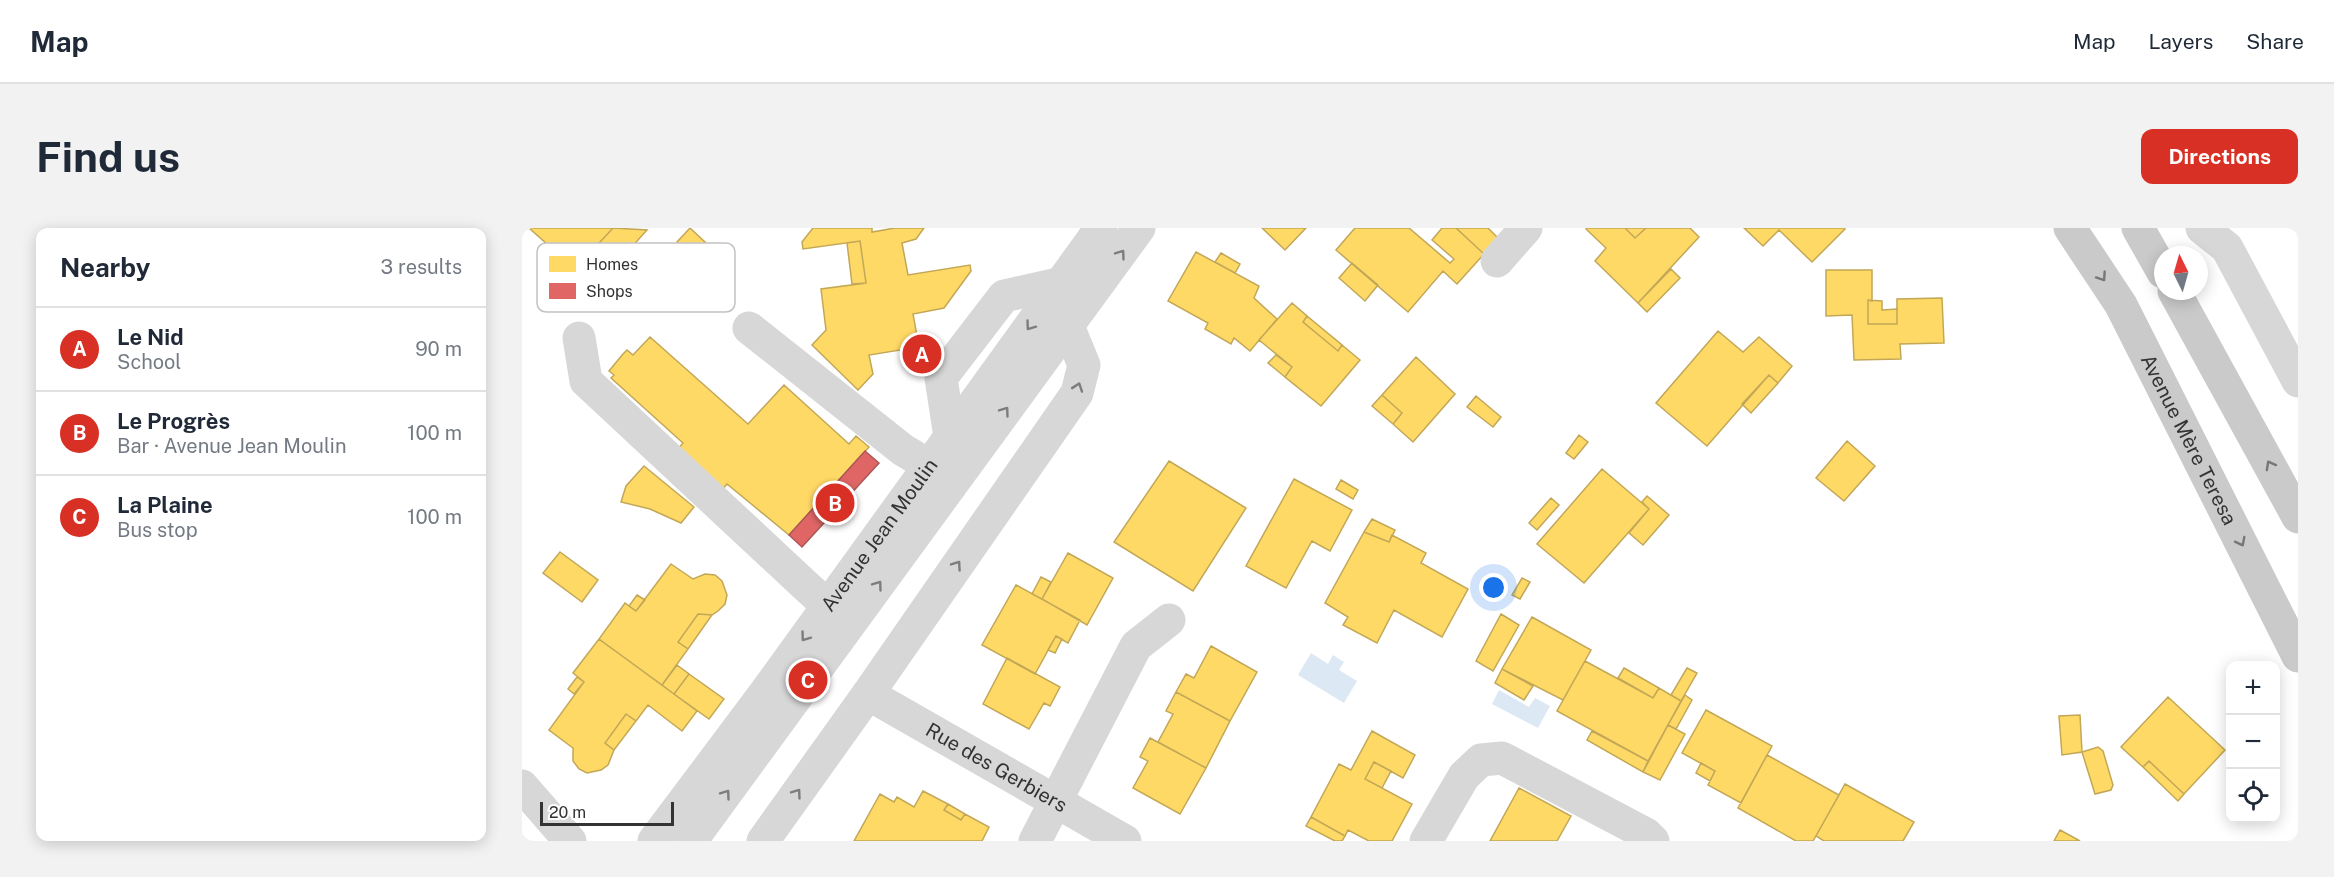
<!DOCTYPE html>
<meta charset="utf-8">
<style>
body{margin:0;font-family:"Public Sans",sans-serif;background:#f2f2f3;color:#1f2937}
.controls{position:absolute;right:18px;bottom:18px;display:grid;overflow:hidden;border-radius:12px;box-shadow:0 3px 15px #0003}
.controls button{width:54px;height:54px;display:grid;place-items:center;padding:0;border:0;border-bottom:2px solid #e0e1e3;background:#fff;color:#1f2937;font:30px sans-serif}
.compass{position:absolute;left:1632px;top:18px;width:54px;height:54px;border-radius:50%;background:#fff;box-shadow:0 3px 15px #0003;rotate:355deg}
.scale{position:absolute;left:18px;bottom:15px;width:134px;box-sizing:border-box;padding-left:6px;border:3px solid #333;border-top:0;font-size:16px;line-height:21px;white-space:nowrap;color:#333;-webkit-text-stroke:4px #fff;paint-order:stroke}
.you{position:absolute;left:972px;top:360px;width:21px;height:21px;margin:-15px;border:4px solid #fff;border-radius:50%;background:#1a73e8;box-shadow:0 0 0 9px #1a73e833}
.badge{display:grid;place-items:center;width:39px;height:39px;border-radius:50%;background:#d93025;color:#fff;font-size:20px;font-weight:700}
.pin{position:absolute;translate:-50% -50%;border:3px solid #fff;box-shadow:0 2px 6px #0006}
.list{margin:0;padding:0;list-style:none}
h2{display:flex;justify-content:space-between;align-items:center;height:78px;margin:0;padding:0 24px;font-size:26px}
h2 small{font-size:20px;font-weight:400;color:#747a83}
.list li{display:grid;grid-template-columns:39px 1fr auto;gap:18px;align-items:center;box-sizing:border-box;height:84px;padding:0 24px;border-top:2px solid #e0e1e3}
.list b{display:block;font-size:22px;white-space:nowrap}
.list p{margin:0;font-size:20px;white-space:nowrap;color:#747a83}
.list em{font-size:20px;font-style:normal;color:#747a83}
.icon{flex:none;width:33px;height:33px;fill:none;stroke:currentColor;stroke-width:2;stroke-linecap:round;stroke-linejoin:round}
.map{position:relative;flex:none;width:1776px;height:613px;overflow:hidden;border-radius:12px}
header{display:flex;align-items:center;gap:36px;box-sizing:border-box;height:84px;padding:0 30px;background:#fff;border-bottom:2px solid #e0e1e3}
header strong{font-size:28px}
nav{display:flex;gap:33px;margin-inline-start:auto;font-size:21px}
.intro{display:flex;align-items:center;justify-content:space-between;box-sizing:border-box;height:144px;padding:0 36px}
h1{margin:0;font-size:42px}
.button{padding:15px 27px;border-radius:12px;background:#d93025;color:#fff;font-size:21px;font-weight:700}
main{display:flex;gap:36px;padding:0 36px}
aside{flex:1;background:#fff;border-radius:12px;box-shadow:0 3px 15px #0003}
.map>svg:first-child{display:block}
.water{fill:#dce9f4}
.homes{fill:#ffd966;stroke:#c2a757;stroke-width:1.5}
.shops{fill:#e06666;stroke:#ac5757;stroke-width:1.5}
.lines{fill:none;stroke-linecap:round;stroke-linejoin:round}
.minor{stroke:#d7d7d7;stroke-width:33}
.major{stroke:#cacaca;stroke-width:33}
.oneway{stroke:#7d7d7d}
.oneway2{stroke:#777}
.labels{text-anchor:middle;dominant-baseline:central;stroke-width:6;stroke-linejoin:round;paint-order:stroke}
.street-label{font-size:20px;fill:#333;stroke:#fff}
.key{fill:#fff;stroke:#c2c2c2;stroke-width:1.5}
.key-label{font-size:16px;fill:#333}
</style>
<header>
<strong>Map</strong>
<nav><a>Map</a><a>Layers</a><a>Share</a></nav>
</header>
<div class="intro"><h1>Find us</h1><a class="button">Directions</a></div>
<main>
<aside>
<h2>Nearby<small>3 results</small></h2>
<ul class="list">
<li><span class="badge">A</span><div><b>Le Nid</b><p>School</p></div><em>90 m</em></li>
<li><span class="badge">B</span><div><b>Le Progrès</b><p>Bar · Avenue Jean Moulin</p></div><em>100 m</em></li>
<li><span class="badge">C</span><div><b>La Plaine</b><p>Bus stop</p></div><em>100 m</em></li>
</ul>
</aside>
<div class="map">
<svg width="1776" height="613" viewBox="0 0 1776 613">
<rect width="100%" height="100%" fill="#fff"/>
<!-- water -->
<path class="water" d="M 789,425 L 806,436 L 811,427 L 822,434 L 817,442 L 835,453 L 822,475 L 776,447 Z
M 977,462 L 1007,479 L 1013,470 L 1028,478 L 1016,500 L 970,476 Z"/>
<!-- homes -->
<path class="homes" d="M 7,0 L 91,0 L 53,41 Z
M 91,0 L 125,2 L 73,60 L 53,41 Z
M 168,0 L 198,28 L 184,42 L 155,14 Z
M 291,0 L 350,0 L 350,4 L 373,0 L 402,0 L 394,11 L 380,15 L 386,47 L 448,37 L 449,43 L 422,80 L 391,86 L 397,119 L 347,127 L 351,146 L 336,162 L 290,117 L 304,102 L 299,61 L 344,55 L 338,13 L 281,21 L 280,14 Z
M 740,0 L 784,0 L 763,22 Z
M 833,0 L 887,0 L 928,35 L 932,31 L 910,12 L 920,0 L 934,0 L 962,26 L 935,56 L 921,43 L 886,84 L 814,22 Z
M 934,0 L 966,0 L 976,10 L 962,26 Z
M 1065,0 L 1103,0 L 1113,10 L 1124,0 L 1168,0 L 1177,9 L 1116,75 L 1073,33 L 1084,20 L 1064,1 Z
M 1103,0 L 1124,0 L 1113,10 Z
M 1222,0 L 1322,0 L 1323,1 L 1290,34 L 1257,2 L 1241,18 Z
M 338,13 L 344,55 L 330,56 L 325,15 Z
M 674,24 L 737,58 L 732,70 L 755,91 L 728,123 L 712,110 L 709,116 L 683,101 L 686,95 L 646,73 Z
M 699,25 L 718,36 L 713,45 L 693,34 Z
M 830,35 L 856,57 L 843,73 L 817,50 Z
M 1149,41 L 1158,50 L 1125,84 L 1116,75 Z
M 1304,42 L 1350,42 L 1350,73 L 1346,72 L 1346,96 L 1375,96 L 1375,71 L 1420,70 L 1422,115 L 1378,116 L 1379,131 L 1332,132 L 1330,87 L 1304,88 Z
M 1346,72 L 1360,73 L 1360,82 L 1375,81 L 1375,96 L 1346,96 Z
M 770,75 L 785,88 L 781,94 L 816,123 L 820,117 L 838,132 L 799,178 L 763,149 L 770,139 L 737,112 Z
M 785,88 L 820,117 L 816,123 L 781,94 Z
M 1196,103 L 1221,124 L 1237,109 L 1270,138 L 1256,155 L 1247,147 L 1185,218 L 1134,175 Z
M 128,109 L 226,196 L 262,157 L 327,216 L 334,208 L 347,219 L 267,307 L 205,256 L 200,262 L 155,222 L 161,215 L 89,150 L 92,147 L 87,143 L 101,126 L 105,122 L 111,127 Z
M 754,127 L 770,139 L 763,149 L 746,135 Z
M 894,129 L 933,166 L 891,214 L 871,196 L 880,185 L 860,167 Z
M 1247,147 L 1256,155 L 1229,185 L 1220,176 Z
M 860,167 L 880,185 L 871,196 L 850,178 Z
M 954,168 L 979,189 L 971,199 L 945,179 Z
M 1057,207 L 1066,214 L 1052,231 L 1044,225 Z
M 1325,213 L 1353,238 L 1322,273 L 1294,250 Z
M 647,233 L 724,280 L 671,363 L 592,314 Z
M 122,238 L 172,279 L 159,295 L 128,281 L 99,274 L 104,258 Z
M 1080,241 L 1127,281 L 1062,355 L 1015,316 Z
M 772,251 L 830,282 L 808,323 L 790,313 L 764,360 L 724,338 Z
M 819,252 L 836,262 L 831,271 L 814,261 Z
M 1125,268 L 1147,287 L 1121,317 L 1107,305 L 1127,281 L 1120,274 Z
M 1029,270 L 1037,277 L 1015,302 L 1007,295 Z
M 850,291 L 873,302 L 867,314 L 842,304 Z
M 842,304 L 867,314 L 870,307 L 904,325 L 899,335 L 946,361 L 920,409 L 872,382 L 855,415 L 821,397 L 826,389 L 803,375 Z
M 38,324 L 76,352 L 60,374 L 21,345 Z
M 546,325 L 591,350 L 565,397 L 520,371 Z
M 149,336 L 171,351 L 183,346 L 193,347 L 200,353 L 205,367 L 203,376 L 196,383 L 190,387 L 176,386 L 156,414 L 166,421 L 140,457 L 77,411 L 103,375 L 114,383 Z
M 519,349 L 529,354 L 520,371 L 510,366 Z
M 1000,350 L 1008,354 L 998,371 L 990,367 Z
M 494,357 L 558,392 L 546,415 L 534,408 L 513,446 L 460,417 Z
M 115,367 L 123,372 L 114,383 L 107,378 Z
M 176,386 L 190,387 L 166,421 L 156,414 Z
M 979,386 L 997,397 L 971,443 L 954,433 Z
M 1010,389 L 1069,422 L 1041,472 L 980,441 Z
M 534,408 L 540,411 L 533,425 L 526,422 Z
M 77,411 L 175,483 L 160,503 L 126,477 L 114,493 L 104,486 L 83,515 L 92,522 L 86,537 L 79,542 L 65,545 L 57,541 L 51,533 L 51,520 L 27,502 L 62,454 L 51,445 Z
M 689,418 L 735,444 L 708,493 L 654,464 L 664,446 L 672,450 Z
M 485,430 L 538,459 L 528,478 L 522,475 L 507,501 L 461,476 Z
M 1063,433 L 1131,470 L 1137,460 L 1159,473 L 1126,533 L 1035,483 Z
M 155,437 L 167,446 L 152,466 L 140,457 Z
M 1102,440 L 1137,460 L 1131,470 L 1096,450 Z
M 1165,440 L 1175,445 L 1159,473 L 1149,467 Z
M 980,441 L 1011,458 L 1002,472 L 973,455 Z
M 167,446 L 202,471 L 187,491 L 152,466 Z
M 55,449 L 62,454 L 52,466 L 46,461 Z
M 654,464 L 708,493 L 684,540 L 636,514 L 651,486 L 644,483 Z
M 1163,467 L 1170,472 L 1154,501 L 1146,497 Z
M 1646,469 L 1703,522 L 1662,566 L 1627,533 L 1621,539 L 1599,519 Z
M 1184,482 L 1250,518 L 1219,575 L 1186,557 L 1193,543 L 1160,525 Z
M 104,486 L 114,493 L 92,522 L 83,515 Z
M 1558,487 L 1560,524 L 1540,527 L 1537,488 Z
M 1146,497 L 1163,506 L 1138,552 L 1121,544 Z
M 850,503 L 893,527 L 881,550 L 852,534 L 843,551 L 890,576 L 870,613 L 847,613 L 826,602 L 823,608 L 789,589 L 817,536 L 829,542 Z
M 1070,503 L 1126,533 L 1121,544 L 1065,512 Z
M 628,510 L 684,540 L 658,586 L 611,560 L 626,533 L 618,529 Z
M 1576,519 L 1581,523 L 1591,557 L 1589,562 L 1573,566 L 1560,524 Z
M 1245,527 L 1317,567 L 1291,613 L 1274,613 L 1216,580 Z
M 1627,533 L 1662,566 L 1656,573 L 1621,539 Z
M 852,534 L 869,543 L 860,560 L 843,551 Z
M 1179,535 L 1193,543 L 1188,553 L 1174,545 Z
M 1323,556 L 1392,594 L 1381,613 L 1302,613 L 1294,608 Z
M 997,560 L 1049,588 L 1035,613 L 968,613 Z
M 401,563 L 426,576 L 422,582 L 439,592 L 443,586 L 467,599 L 460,613 L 332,613 L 358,566 L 372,574 L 375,569 L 392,579 Z
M 426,576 L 443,586 L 439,592 L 422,582 Z
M 789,589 L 823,608 L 820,613 L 813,613 L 784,598 Z
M 1538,602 L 1558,613 L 1532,613 Z"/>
<!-- shops -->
<path class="shops" d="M 343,223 L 357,235 L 280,319 L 267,307 Z"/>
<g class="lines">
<!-- minor -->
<g class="minor">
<path d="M 1680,0 L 1705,20 L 1776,153"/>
<path d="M 975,33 L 1004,0"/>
<path d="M 227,100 L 381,222 L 425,248"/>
<path d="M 57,110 L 64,153 L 285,359 L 306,378 L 324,387"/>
<path d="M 438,215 L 428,209 L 419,150 L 482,68 L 540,55"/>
<path id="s1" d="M 346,466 L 603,613"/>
<path d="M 0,558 L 48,613"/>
<path id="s2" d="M 132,613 L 243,465 L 579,0"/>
<path d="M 169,613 L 617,0"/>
<path d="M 241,613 L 346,466 L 555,165 L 562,137 L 546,98"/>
<path d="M 513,613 L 614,418 L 647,392"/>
<path d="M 904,613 L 942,548 L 959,532 L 980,530 L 1124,606 L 1131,613"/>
</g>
<!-- major -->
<g class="major">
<path id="s3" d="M 1548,0 L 1599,77 L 1776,428"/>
<path d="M 1616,0 L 1641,44"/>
<path d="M 1652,63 L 1776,289"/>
</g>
</g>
<!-- one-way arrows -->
<defs><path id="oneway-chevron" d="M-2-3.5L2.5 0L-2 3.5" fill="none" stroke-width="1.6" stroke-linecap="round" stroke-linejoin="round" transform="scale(1.5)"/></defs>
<g class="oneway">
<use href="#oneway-chevron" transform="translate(599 26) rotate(-54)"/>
<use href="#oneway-chevron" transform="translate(508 98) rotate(126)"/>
<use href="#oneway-chevron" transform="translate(556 159) rotate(-71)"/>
<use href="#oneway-chevron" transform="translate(483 183) rotate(-54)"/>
<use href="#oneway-chevron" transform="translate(435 337) rotate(-55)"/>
<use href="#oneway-chevron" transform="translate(356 357) rotate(-54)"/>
<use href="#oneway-chevron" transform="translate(283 409) rotate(126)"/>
<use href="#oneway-chevron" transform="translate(275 565) rotate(-54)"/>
<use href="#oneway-chevron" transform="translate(204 566) rotate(-54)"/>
</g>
<g class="oneway2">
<use href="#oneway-chevron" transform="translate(1580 49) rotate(56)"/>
<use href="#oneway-chevron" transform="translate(1748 237) rotate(-119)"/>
<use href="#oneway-chevron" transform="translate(1719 314) rotate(63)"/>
</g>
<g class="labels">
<!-- street labels -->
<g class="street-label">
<text stroke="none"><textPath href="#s3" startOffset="243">Avenue Mère Teresa</textPath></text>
<text stroke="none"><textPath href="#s2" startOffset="380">Avenue Jean Moulin</textPath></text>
<text stroke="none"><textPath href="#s1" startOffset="148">Rue des Gerbiers</textPath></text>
</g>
</g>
<!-- legend -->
<rect x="15" y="15" width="198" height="69" rx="9" class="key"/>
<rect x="27" y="28" width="27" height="16" fill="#ffd966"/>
<rect x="27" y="55" width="27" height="16" fill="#e06666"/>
<g class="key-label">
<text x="64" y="42">Homes</text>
<text x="64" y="69">Shops</text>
</g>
</svg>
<div class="controls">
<button>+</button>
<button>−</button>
<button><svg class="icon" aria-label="locate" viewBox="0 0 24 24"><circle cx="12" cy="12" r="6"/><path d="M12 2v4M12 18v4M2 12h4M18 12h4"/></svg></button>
</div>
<svg class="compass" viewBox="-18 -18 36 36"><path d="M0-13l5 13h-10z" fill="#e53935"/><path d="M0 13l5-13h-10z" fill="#747a83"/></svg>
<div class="scale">20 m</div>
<div class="you"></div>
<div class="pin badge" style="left:400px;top:126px">A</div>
<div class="pin badge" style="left:313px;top:275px">B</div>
<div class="pin badge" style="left:286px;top:452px">C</div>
</div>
</main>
